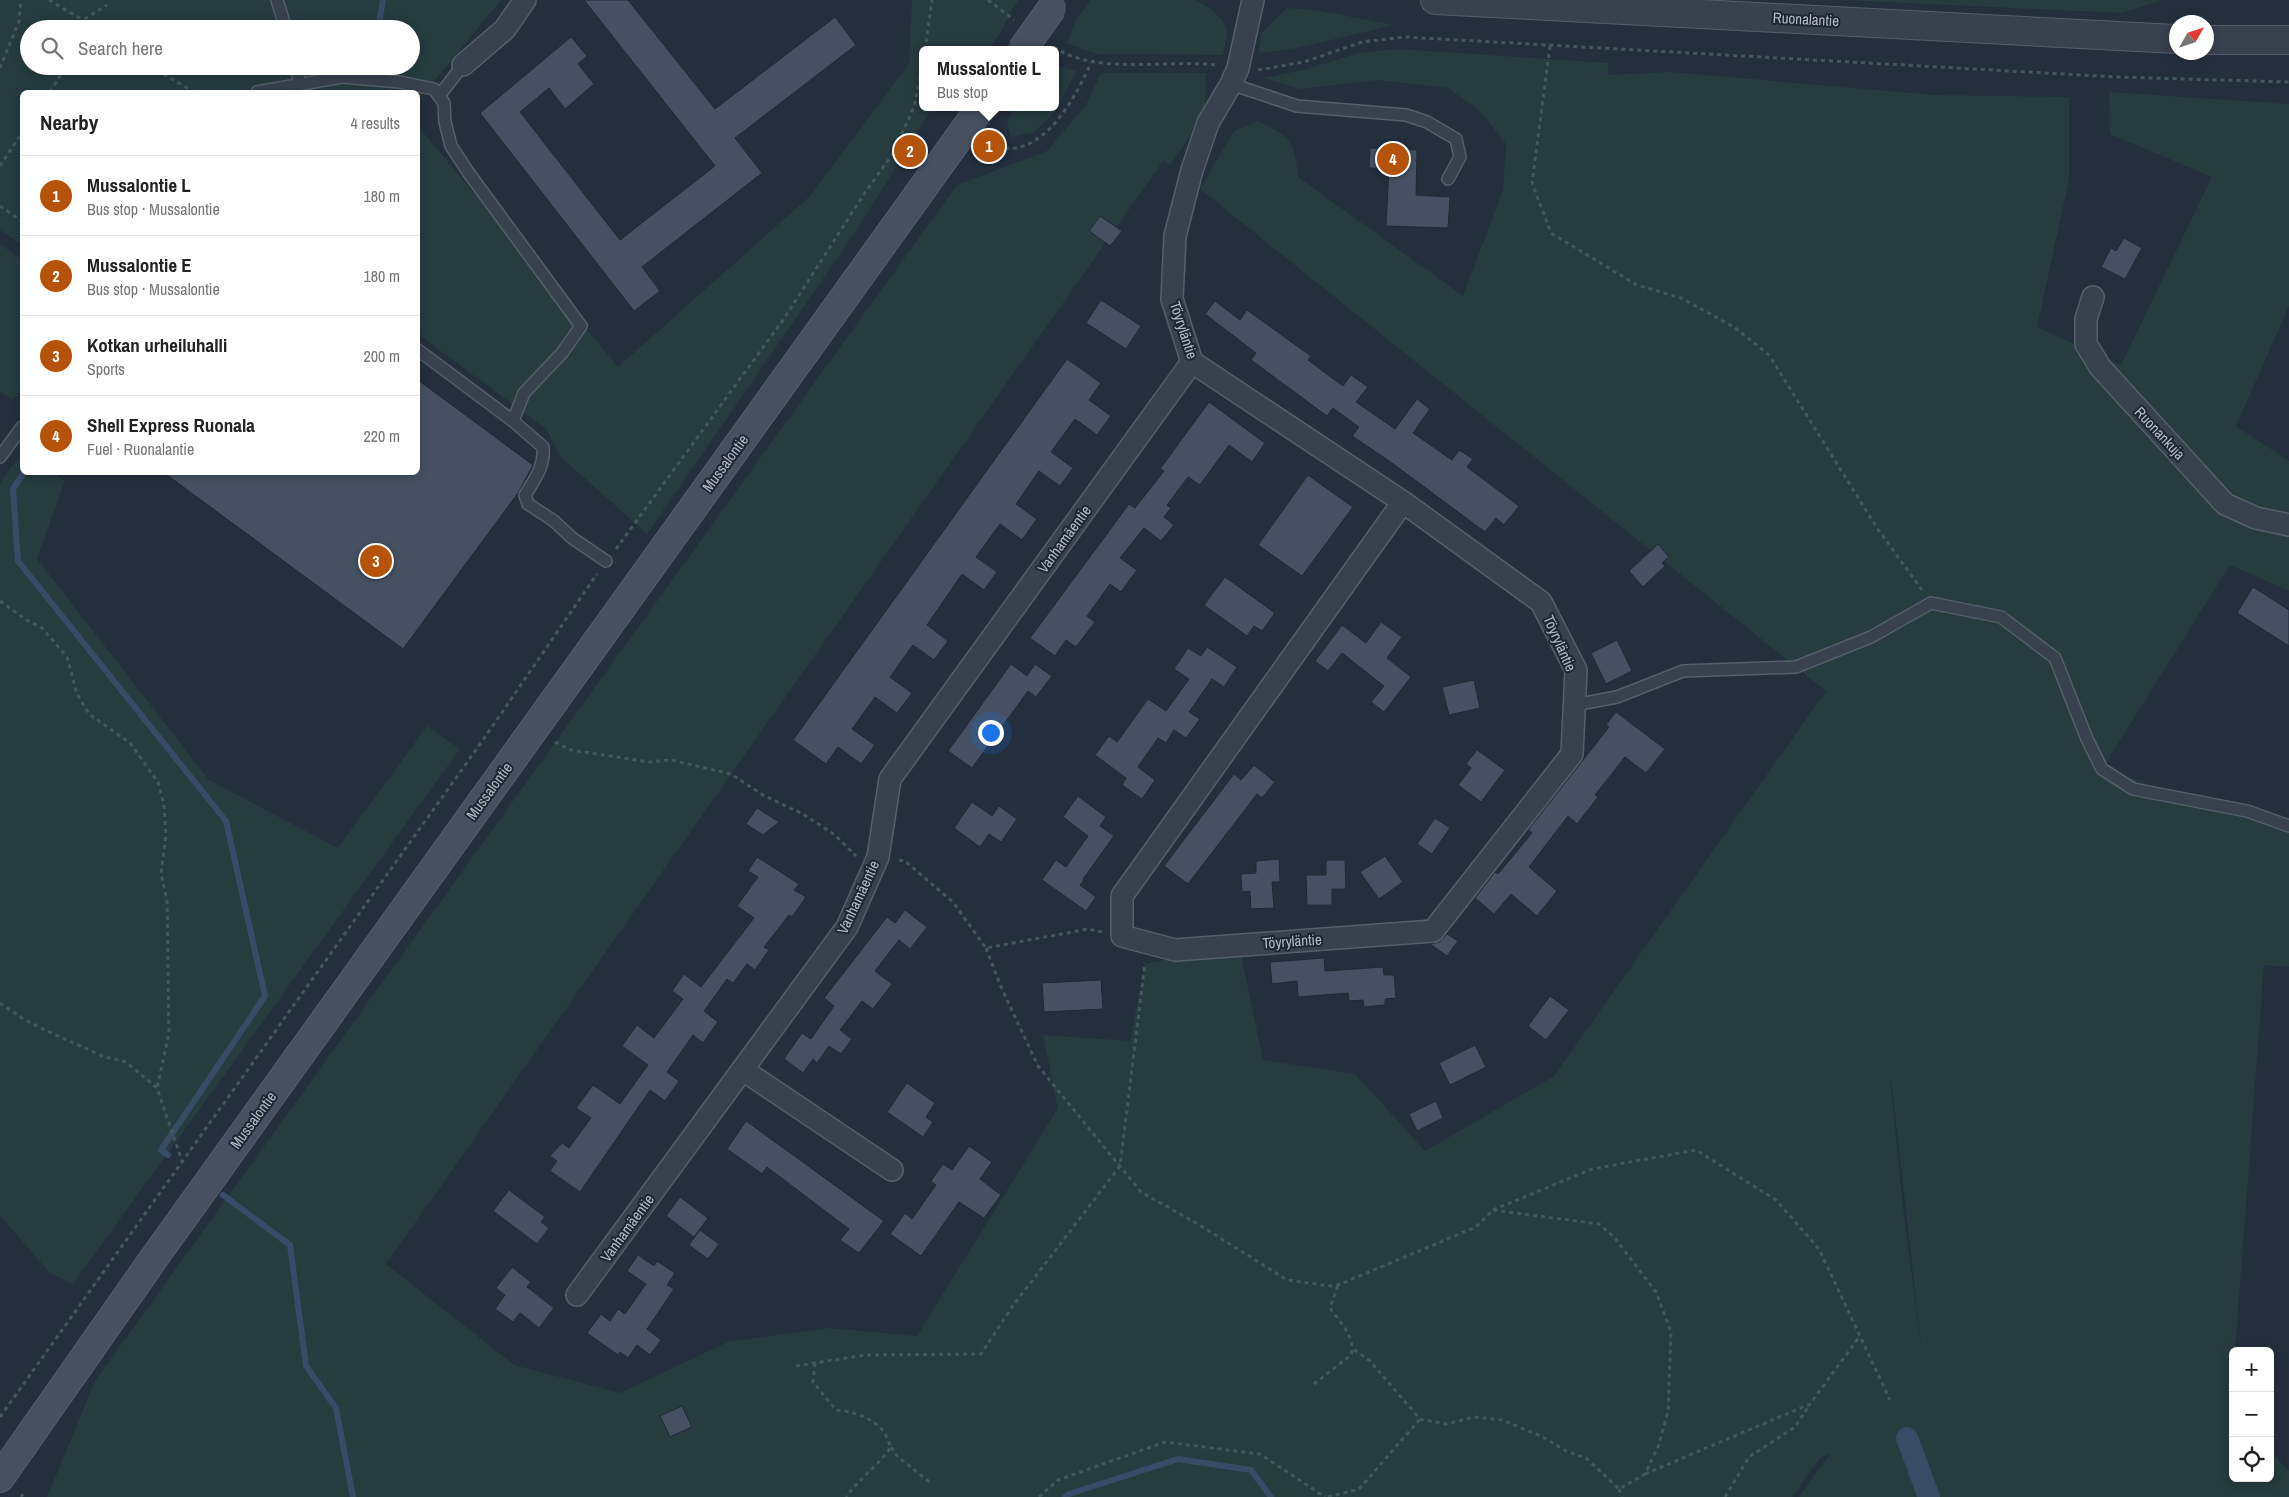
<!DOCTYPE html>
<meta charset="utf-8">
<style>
body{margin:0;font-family:"Archivo Narrow",sans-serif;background:#f2f2f2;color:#222}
.controls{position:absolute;right:15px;bottom:15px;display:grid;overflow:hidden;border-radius:8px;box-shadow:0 2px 12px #0003}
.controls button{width:45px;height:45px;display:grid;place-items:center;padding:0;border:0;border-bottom:1px solid #e0e0e0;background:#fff;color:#222;font:25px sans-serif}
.compass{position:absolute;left:2169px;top:15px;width:45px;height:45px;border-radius:50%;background:#fff;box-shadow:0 2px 12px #0003;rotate:51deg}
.you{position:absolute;left:990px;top:732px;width:18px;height:18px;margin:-12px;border:4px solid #fff;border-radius:50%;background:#1a73e8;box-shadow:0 0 0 8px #1a73e833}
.badge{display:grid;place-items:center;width:32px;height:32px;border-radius:50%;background:#b45309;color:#fff;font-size:16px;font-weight:700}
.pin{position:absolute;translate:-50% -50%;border:2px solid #fff;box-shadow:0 1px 5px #0006}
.popup{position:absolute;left:919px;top:46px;width:140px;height:65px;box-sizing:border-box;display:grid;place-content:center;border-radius:8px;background:#fff;filter:drop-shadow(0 1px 4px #0005);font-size:16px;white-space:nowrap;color:#767676}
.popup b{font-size:19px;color:#222}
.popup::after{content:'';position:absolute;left:50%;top:100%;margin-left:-10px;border:10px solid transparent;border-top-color:#fff}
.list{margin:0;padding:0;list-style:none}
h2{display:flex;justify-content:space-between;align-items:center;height:65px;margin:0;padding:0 20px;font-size:21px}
h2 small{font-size:16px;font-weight:400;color:#767676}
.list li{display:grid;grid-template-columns:32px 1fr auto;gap:15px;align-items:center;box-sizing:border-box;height:80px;padding:0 20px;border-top:1px solid #e0e0e0}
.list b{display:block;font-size:19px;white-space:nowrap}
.list p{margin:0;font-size:16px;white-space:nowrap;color:#767676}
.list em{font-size:16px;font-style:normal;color:#767676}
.icon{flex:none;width:28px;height:28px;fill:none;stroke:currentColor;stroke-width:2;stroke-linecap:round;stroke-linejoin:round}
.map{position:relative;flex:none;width:2289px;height:1497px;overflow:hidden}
.search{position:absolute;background:#fff;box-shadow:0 2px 12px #0003;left:20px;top:20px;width:400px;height:55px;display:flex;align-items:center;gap:12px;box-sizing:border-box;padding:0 18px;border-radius:28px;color:#767676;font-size:19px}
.panel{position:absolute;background:#fff;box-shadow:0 2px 12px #0003;left:20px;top:90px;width:400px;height:385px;border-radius:8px}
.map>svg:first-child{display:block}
.green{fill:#263c3f;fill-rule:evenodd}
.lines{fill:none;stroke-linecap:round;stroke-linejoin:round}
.stream{stroke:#394c67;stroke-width:6}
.canal{stroke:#394c67;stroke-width:22}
.building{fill:#455162;stroke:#1f2835}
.service-casing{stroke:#565f6c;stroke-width:14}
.minor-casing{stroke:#565f6c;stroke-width:24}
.tertiary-casing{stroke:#565f6c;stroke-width:30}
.secondary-casing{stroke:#565f6c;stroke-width:30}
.path{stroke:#44595c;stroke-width:3;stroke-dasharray:4 4;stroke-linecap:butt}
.service{stroke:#38414e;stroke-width:11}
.minor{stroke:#38414e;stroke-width:21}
.tertiary{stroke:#38414e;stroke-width:28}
.secondary{stroke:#465061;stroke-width:28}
.secondary-bridge-casing{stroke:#565f6c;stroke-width:30;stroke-linecap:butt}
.secondary-bridge{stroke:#465061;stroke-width:28}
.labels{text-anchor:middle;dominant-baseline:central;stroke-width:4;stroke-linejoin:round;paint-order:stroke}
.street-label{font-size:15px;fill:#b4bcc9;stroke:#1d2633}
</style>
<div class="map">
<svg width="2289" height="1497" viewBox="0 0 2289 1497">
<rect width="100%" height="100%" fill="#242f3e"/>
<!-- green -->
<path class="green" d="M 0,0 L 501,0 L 418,101 L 418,92 L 22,92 L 22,245 L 0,230 ZM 29,29 L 411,29 L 411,66 L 29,66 Z
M 912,0 L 1018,0 L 999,35 L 987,50 L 923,50 L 923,107 L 933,107 L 856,231 L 647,534 L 561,457 L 546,429 L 418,334 L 418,126 L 618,367 L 810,196 L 909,63 Z
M 1091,0 L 1194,0 C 1207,5 1223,16 1227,31 C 1228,37 1224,48 1223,55 L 1096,54 L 1067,43 L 1077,18 Z
M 1844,0 L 2163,0 L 2121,13 Z
M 1287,8 L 1315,10 L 1394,25 L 1293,49 L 1259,53 L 1261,33 Z
M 1397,49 L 1608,63 L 1608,75 L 1671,72 L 1933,95 L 2069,97 L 2069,180 L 2037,327 L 2121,365 L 2212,177 L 2110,134 L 2109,92 L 2289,104 L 2289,306 L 2236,426 L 2289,461 L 2289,591 L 2230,565 L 2102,769 L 2289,830 L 2289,967 L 2264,965 L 2235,1351 L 2233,1351 L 2230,1412 L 2233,1414 L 2233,1478 L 2270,1478 L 2270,1452 L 2289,1471 L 2289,1497 L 1799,1497 L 1831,1453 L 1821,1457 L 1792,1497 L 47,1497 L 95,1381 L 957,185 L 1047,151 L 1086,105 L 1101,73 L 1206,73 L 1205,107 L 1187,141 L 1170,165 L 1163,161 L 386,1264 L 514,1365 L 620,1393 L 728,1342 L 828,1328 L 917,1336 L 1058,1108 L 1043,1035 L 1130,1041 L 1145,964 L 1239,945 L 1263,1060 L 1355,1074 L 1425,1151 L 1554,1076 L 1826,691 L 1200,189 L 1234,131 L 1258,121 C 1290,137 1295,140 1298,177 L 1463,296 L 1503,190 L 1506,144 L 1482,113 L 1448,88 L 1377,80 L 1299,89 L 1265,78 L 1307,69 L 1359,53 ZM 1890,1078 L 1891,1079 L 1922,1353 L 1904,1216 Z
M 1055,65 L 1076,71 L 1056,111 L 1033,133 L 1011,137 L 1007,122 L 1015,107 L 1055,107 Z
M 0,244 L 22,260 L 22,386 L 13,400 L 0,391 Z
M 22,452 L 22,472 L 54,473 L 65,481 L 37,559 L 209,780 L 338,848 L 427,726 L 460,749 L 73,1284 L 50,1273 L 0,1216 L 0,483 Z"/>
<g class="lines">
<!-- stream -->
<path class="stream" d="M 378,29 L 383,0
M 24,472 L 13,489 L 18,561 L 226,821 L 265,996 L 161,1150 L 168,1155
M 223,1195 L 290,1245 L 306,1366 L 336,1408 L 353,1497
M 1065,1497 L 1069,1494 L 1178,1459 L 1251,1470 L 1271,1497"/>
<!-- canal -->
<path class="canal" d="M 1907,1438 L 1929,1497"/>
</g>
<!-- building -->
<path class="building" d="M 584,0 L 628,0 L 715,109 L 835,17 L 856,45 L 735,138 L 762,173 L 642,267 L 660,291 L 634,311 L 480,113 L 571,37 L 587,56 L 578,64 L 594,84 L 565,109 L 549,88 L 520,112 L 620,240 L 715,166 Z
M 1370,148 L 1417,150 L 1416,195 L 1450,197 L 1448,228 L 1386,226 L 1389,169 L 1369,168 Z
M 1100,216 L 1122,231 L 1110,246 L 1089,231 Z
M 2124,238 L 2142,248 L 2125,279 L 2101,267 L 2111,248 L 2116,251 Z
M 1101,300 L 1141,326 L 1126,349 L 1086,323 Z
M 1215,301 L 1240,320 L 1247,310 L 1311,356 L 1308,360 L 1343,386 L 1351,375 L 1368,387 L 1356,402 L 1395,429 L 1417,399 L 1430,409 L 1413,433 L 1452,460 L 1459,450 L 1473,459 L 1467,467 L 1519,506 L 1504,525 L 1496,518 L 1485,532 L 1392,463 L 1352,436 L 1359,427 L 1333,408 L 1327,416 L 1251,360 L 1256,353 L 1205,314 Z
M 1067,359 L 1101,383 L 1089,400 L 1111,416 L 1097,435 L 1075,419 L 1051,452 L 1073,468 L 1060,486 L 1039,471 L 1016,504 L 1037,519 L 1022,540 L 1000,524 L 976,557 L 997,572 L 984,590 L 962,574 L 927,625 L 948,641 L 934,660 L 913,645 L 890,677 L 912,693 L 897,713 L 875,697 L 852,729 L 875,745 L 861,764 L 838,747 L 826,764 L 793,740 Z
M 418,380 L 533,465 L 518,493 L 403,649 L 163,472 L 418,472 Z
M 1209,402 L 1265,443 L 1252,462 L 1229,445 L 1200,485 L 1188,477 L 1167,505 L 1171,508 L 1164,517 L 1174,525 L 1161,541 L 1144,528 L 1120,558 L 1137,570 L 1121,592 L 1110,584 L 1087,616 L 1095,622 L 1076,647 L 1066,640 L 1055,656 L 1030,638 L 1129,504 L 1135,508 L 1164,471 L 1160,469 Z
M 1308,475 L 1353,507 L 1302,576 L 1258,545 Z
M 1658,544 L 1669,557 L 1662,563 L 1665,566 L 1643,587 L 1629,571 Z
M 1225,577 L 1275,613 L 1262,631 L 1254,626 L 1247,636 L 1204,605 Z
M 2253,587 L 2289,610 L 2289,646 L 2237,613 Z
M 1381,622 L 1402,637 L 1387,658 L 1411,677 L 1384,712 L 1371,702 L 1384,686 L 1342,653 L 1328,671 L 1315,661 L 1342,625 L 1366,643 Z
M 1617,640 L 1632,671 L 1606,684 L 1591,653 Z
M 1207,647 L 1237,667 L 1224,687 L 1212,679 L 1189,712 L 1200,719 L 1186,738 L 1174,730 L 1166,743 L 1158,738 L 1138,767 L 1155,780 L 1142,799 L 1122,785 L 1126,778 L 1095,755 L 1109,736 L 1117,742 L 1148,699 L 1166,711 L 1189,679 L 1174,669 L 1188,648 L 1201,656 Z
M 1011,664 L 1027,676 L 1035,664 L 1052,676 L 1036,697 L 1028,691 L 972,768 L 948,751 Z
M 1474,680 L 1480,708 L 1449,715 L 1442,687 Z
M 1616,712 L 1665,749 L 1646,773 L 1625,757 L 1595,795 L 1598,797 L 1577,824 L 1568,816 L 1529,867 L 1557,891 L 1537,916 L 1511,894 L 1494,914 L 1475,898 L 1495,872 L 1498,874 L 1532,833 L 1528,830 L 1609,727 L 1606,725 Z
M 1477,750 L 1505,770 L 1481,802 L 1458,785 L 1471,768 L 1466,764 Z
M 1254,765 L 1275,782 L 1262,798 L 1257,794 L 1188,884 L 1164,866 L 1234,774 L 1241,780 Z
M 1078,796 L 1106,817 L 1100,826 L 1114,836 L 1083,879 L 1084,880 L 1080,885 L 1096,897 L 1086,911 L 1042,880 L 1056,860 L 1066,867 L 1088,836 L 1063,817 Z
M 972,802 L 992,816 L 999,806 L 1017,819 L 1001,842 L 989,834 L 980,847 L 954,828 Z
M 757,808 L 779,822 L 763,835 L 746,824 Z
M 1435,818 L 1450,828 L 1432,854 L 1417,844 Z
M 1385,856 L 1403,882 L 1379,899 L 1360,872 Z
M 757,857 L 799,884 L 794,890 L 806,897 L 792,917 L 789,915 L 764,947 L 769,950 L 755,970 L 747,964 L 733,983 L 727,979 L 704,1011 L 718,1022 L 703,1043 L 693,1035 L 667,1072 L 679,1081 L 665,1101 L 650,1090 L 580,1192 L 550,1171 L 557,1161 L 550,1156 L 562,1143 L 569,1148 L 591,1118 L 576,1108 L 593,1085 L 620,1104 L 648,1065 L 622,1046 L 637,1025 L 654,1038 L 683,999 L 672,991 L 684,974 L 701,987 L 754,918 L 737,906 L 758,877 L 748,871 Z
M 1279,859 L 1280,882 L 1272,882 L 1274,908 L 1251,909 L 1250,891 L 1242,892 L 1241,874 L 1256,873 L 1256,861 Z
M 1326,860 L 1345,860 L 1346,889 L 1332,889 L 1332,905 L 1307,905 L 1306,875 L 1326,875 Z
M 905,910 L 927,927 L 910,949 L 899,940 L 875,971 L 892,984 L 873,1009 L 862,1001 L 840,1030 L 852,1039 L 841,1054 L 829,1046 L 817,1063 L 813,1059 L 803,1073 L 784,1059 L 802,1033 L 811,1039 L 834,1006 L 824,998 L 887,917 L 895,923 Z
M 1447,934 L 1458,941 L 1447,956 L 1430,944 L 1439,942 Z
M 1324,958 L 1325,971 L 1383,967 L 1384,975 L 1394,975 L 1396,998 L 1385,999 L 1385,1005 L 1364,1007 L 1363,1000 L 1349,1001 L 1348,993 L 1298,997 L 1297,981 L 1272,984 L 1270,962 Z
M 1101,980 L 1103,1009 L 1044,1012 L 1042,983 Z
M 1550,996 L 1569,1010 L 1546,1040 L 1528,1026 Z
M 1475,1045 L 1486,1067 L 1450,1085 L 1439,1063 Z
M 907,1083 L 935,1103 L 926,1117 L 933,1122 L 923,1137 L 887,1112 Z
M 1436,1101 L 1443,1118 L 1417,1131 L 1409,1114 Z
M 746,1121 L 884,1221 L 859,1253 L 840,1240 L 849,1229 L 767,1167 L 762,1174 L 727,1149 Z
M 969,1146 L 992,1162 L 980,1179 L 1001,1195 L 984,1218 L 959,1202 L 921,1256 L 890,1234 L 905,1213 L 912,1219 L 936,1185 L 931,1181 L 943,1164 L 952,1170 Z
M 509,1190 L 545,1217 L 541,1222 L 549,1228 L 537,1244 L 493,1211 Z
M 680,1197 L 708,1218 L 694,1237 L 666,1216 Z
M 700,1230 L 719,1244 L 708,1259 L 689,1245 Z
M 638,1255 L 654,1266 L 657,1261 L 675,1273 L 667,1285 L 674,1289 L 647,1329 L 661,1340 L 650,1355 L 637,1345 L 628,1358 L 620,1352 L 618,1355 L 587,1333 L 601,1314 L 610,1321 L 618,1309 L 625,1314 L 646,1284 L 627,1271 Z
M 512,1267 L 531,1282 L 527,1287 L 554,1308 L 539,1328 L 520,1313 L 513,1322 L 495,1309 L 505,1295 L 496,1288 Z
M 682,1406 L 692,1427 L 670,1437 L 660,1416 Z"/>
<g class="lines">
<defs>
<path id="service" d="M 277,0 L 286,29
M 296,66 L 300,84
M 1231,84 L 1297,106 L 1406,115 L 1427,122 L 1456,139 L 1460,157 L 1448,179
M 257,92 L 342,77 L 399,82 L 434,89 L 444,103 L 445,122 L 451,146 L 468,172 L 581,326 L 562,353 L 524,393 L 513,421 L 543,447 C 545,466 535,479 525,495 L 528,504 L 554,521 L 572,538 L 606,561
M 439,96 L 463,65
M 418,350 L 513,421
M 0,457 L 22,427
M 1574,705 L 1617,697 L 1683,671 L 1796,667 L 1871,637 L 1931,603 L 2001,617 L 2055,658 L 2087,739 L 2102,769 L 2133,789 L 2247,811 L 2289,826"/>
<path id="minor" d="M 1253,0 L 1238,68 L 1231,84 L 1208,123 L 1192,170 L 1175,236 L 1172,299 L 1192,362 L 1403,502 L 1541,602 L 1576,670 L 1572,754 L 1433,931 L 1175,950 L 1122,936 L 1122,896 L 1403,502
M 463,65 L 505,29 L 525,0
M 2093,297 L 2086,319 L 2086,344 L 2100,367 L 2225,504 L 2256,518 L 2289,525
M 743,1070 L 892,1170
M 577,1295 L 847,927 L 878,857 L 890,779 L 1192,362"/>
<path id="tertiary" d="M 1435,0 L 2176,39
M 2206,40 L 2289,40"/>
<path id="secondary" d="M 0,1478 L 154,1258 L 981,107"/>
</defs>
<!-- service casing -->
<use href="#service" class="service-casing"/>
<!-- minor casing -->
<use href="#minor" class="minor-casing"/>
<!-- tertiary casing -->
<use href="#tertiary" class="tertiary-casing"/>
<!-- secondary casing -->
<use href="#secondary" class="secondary-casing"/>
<!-- path -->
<path class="path" d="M 49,0 L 83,20 L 81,29
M 988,0 L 1014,20
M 94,29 L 83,20 L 107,5
M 1550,46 L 1532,183 L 1551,233 L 1637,285 L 1681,298 L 1734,327 L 1769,355 L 1877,528 L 1922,590
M 1054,47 C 1097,76 1166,59 1217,65
M 925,50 L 932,0
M 150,66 L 194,92
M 0,68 L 19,21 L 21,0
M 1258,70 L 1304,62 L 1362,42 L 1405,37 L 2117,77 L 2289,82
M 50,92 L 66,66
M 989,146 C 997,147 1008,149 1016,148 C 1053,141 1077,93 1091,63
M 893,155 L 910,151
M 0,166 L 22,133
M 0,206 L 22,221
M 616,549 L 783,320 L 864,194 L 892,155 L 914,107 L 923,63
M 0,601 L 25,619 L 42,628 L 67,657 L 77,694 L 89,714 L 130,743 L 158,782 L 164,805 L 166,835 L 161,874 L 167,900 L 169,1033 L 157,1088
M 555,742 L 571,750 L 649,762 L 671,760 L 731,774 L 763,795 L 803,814 L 835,835 L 856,856
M 899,860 L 905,861 L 953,902 L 986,948 L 1088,929 L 1102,932
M 986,948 L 1001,987 L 1038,1066 L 1141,1192 L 1198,1224 L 1287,1280 L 1330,1286 L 1338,1285 L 1476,1227 L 1493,1210 L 1599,1224 L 1614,1237 L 1656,1292 L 1671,1332 L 1668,1412 L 1658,1447 L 1645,1474 L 1619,1489 L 1586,1458 L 1566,1451 L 1541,1436 L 1502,1420 L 1474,1417 L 1446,1424 L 1420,1419 L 1370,1361 L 1353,1349
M 0,1003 L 25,1020 L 49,1032 L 105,1057 L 126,1062 L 157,1088 L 182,1161
M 1493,1210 L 1592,1169 L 1696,1150 L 1776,1200 L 1819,1249 L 1890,1400
M 815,1363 L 813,1382 L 836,1410 C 852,1411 874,1418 884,1432 C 887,1436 888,1442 891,1447 C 878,1466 859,1479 846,1497
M 796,1366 L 865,1355 L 981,1354 L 1012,1307 L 1120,1166 L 1145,963
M 1314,1384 L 1351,1355 C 1356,1338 1340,1322 1330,1308 L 1338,1285
M 0,1417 L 483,740 L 597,574
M 891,1447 L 898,1457 L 932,1484
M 1645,1474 L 1810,1404 L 1860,1336
M 1619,1489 L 1622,1497
M 21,1497 L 23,1494
M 1039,1497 L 1058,1480 L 1165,1442 L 1260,1454 L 1325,1497
M 1328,1497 L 1359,1489 L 1420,1419
M 1725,1497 L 1749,1457 L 1795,1427 L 1810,1404"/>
<!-- service -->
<use href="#service" class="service"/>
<!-- minor -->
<use href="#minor" class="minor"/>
<!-- tertiary -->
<use href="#tertiary" class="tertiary"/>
<!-- secondary -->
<use href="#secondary" class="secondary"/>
<defs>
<path id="secondary-bridge" d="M 1022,50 L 1052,8"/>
</defs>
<!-- secondary-bridge casing -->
<use href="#secondary-bridge" class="secondary-bridge-casing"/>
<!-- secondary-bridge -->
<use href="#secondary-bridge" class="secondary-bridge"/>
</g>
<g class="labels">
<!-- street labels -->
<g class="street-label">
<text transform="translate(1806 19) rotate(3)">Ruonalantie</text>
<text transform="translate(1184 330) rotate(72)">Töyryläntie</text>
<text transform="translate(2160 433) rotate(47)">Ruonankuja</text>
<text transform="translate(725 463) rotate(-54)">Mussalontie</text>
<text transform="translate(1064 539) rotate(-54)">Vanhamäentie</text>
<text transform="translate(1560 643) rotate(66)">Töyryläntie</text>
<text transform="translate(489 791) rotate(-54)">Mussalontie</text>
<text transform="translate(858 897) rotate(-65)">Vanhamäentie</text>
<text transform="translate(1292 941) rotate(-4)">Töyryläntie</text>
<text transform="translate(253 1120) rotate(-54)">Mussalontie</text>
<text transform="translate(627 1228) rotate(-54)">Vanhamäentie</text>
</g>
</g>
</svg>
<div class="controls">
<button>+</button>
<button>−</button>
<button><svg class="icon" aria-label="locate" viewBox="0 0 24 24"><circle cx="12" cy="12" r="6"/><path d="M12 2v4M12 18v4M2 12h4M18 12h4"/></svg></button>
</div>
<svg class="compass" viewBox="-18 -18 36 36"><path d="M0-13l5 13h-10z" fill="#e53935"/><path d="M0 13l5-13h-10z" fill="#767676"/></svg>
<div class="you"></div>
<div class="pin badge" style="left:989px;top:146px">1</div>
<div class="popup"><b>Mussalontie L</b>Bus stop</div>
<div class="pin badge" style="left:910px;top:151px">2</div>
<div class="pin badge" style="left:376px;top:561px">3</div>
<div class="pin badge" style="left:1393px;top:159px">4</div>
<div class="search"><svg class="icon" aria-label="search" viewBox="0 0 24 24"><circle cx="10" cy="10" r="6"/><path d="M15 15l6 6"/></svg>Search here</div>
<section class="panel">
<h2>Nearby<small>4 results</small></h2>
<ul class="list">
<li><span class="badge">1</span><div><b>Mussalontie L</b><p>Bus stop · Mussalontie</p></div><em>180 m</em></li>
<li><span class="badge">2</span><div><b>Mussalontie E</b><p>Bus stop · Mussalontie</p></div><em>180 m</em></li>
<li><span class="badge">3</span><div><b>Kotkan urheiluhalli</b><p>Sports</p></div><em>200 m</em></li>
<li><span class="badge">4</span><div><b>Shell Express Ruonala</b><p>Fuel · Ruonalantie</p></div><em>220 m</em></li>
</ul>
</section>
</div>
